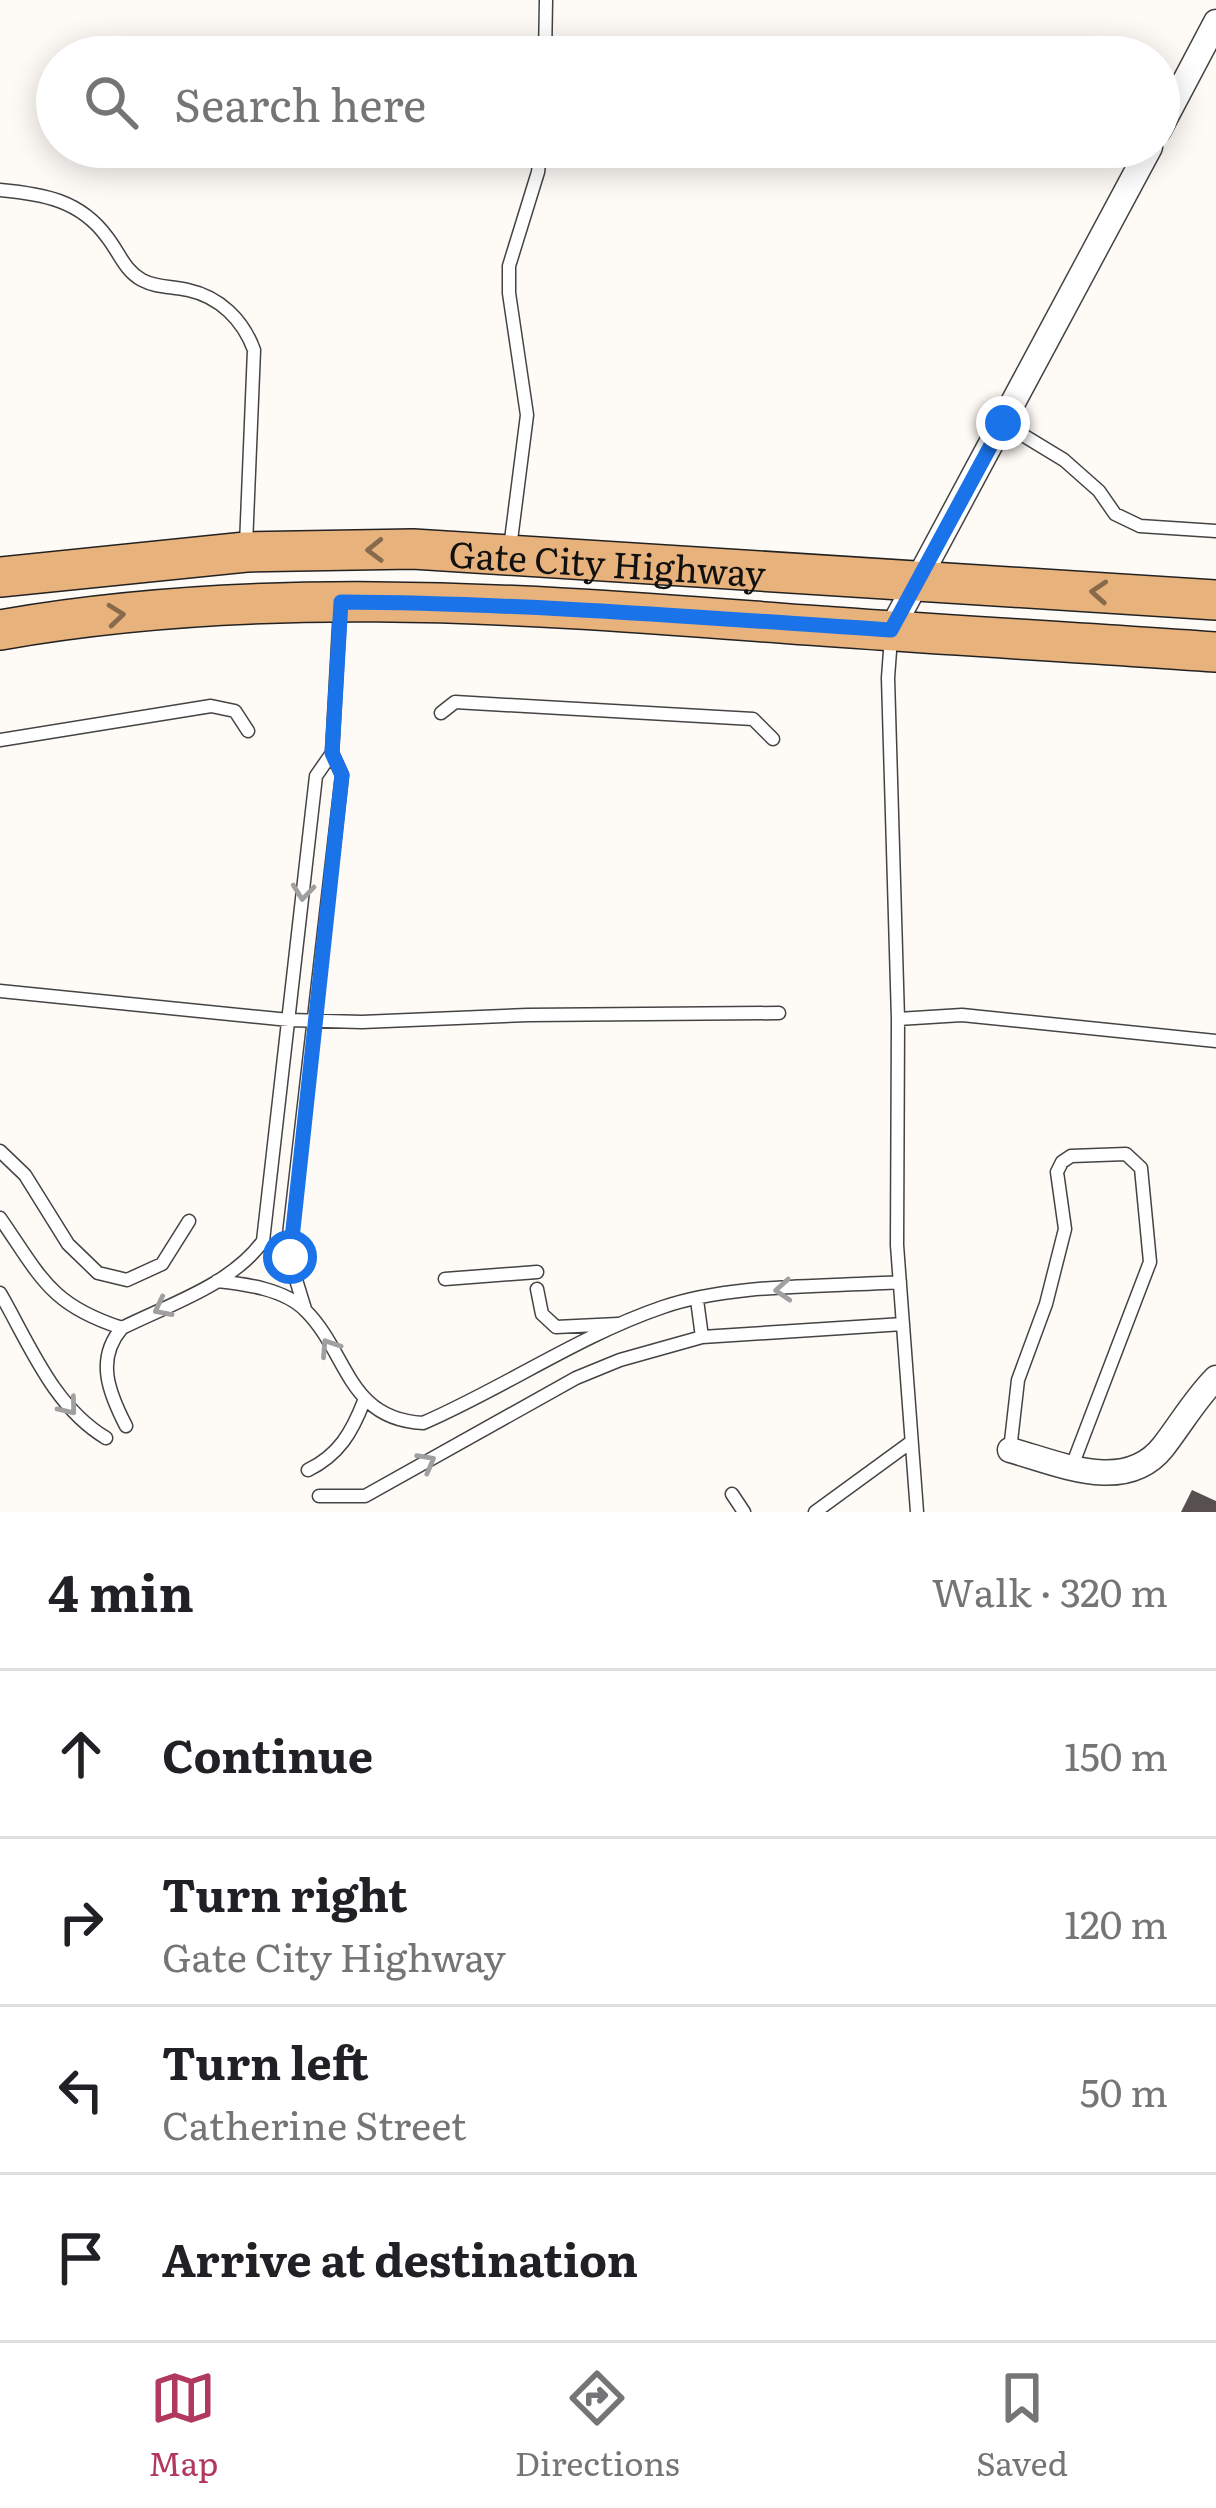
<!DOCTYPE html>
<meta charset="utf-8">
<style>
body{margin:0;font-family:Literata,serif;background:#f2f2f2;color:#202124}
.stop{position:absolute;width:36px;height:36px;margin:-27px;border:9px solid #1a73e8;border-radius:50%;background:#fff}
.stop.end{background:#1a73e8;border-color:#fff;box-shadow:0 3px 12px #0008}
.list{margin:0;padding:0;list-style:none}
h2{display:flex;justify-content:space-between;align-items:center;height:156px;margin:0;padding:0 48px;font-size:51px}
h2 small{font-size:39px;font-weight:400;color:#757577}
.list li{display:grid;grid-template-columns:78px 1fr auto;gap:36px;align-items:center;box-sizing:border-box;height:168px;padding:0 48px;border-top:3px solid #e0e0e0}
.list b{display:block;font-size:45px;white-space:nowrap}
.list p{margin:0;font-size:39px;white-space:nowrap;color:#757577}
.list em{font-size:39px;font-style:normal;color:#757577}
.icon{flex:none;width:66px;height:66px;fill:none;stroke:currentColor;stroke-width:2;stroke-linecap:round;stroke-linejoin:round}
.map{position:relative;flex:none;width:1216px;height:1512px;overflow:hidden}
.search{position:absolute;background:#fff;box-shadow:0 6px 30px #0003;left:36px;right:36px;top:36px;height:132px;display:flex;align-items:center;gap:30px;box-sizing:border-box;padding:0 42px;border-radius:66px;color:#757577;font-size:45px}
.sheet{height:828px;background:#fff}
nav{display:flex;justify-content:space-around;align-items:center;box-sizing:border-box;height:168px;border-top:3px solid #e0e0e0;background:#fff;font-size:33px;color:#757577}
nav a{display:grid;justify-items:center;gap:6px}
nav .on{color:#b1395d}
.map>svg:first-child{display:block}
.building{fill:#58504f}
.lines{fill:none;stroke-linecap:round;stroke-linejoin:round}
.service-casing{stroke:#444;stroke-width:15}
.minor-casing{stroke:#444;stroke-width:27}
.primary-casing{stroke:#222;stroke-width:42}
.service{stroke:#fff;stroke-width:12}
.minor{stroke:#fff;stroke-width:24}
.primary{stroke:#e8b27c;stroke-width:39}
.oneway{stroke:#876a4c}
.oneway2{stroke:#a0a0a0}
.route{stroke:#1a73e8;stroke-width:15}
.labels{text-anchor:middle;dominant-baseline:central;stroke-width:12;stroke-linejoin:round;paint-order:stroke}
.street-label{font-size:36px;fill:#111;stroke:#fff}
</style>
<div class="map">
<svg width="1216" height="1512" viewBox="0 0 1216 1512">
<rect width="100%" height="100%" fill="#fefaf6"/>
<!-- building -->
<path class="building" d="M 1192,1490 L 1216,1501 L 1216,1512 L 1181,1512 Z"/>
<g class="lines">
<defs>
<path id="service" d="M 545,57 L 546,0
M 0,190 C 43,194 80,200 107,237 C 119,252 124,270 142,280 C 157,288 172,286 188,290 C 220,297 243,320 254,350 L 246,545
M 1003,423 L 1064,460 L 1099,491 L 1115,514 L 1140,526 L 1216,531
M 510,548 L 527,415 L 509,293 L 509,266 L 538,172 L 541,147
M 891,637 L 888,678 L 898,1019 L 897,1245 L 917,1512
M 441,713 L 455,702 L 753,719 L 773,739
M 0,740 L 211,706 L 235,711 L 248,731
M 0,991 L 289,1020 L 362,1022 L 528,1015 L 779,1013
M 898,1019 L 962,1015 L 1216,1041
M 0,1151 L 25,1175 L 68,1244 L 98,1273 L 127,1280 L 162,1264 L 189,1221
M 0,1218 C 41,1277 50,1305 122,1328 C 170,1304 231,1285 263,1241 L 316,776 L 332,753
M 445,1279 L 537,1272
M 217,1281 C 245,1284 285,1289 306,1311 C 348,1353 347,1419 423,1423 C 504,1388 578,1336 663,1307 C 733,1283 826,1287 900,1282
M 537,1289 L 542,1314 L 556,1327 L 618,1324
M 0,1293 C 30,1345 53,1406 106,1438
M 697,1300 L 702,1337
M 305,1309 L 289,1257 L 289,1235 L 342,775 L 332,753 L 340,609
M 122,1328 C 95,1359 109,1393 126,1426
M 1010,1450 L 1018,1380 L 1046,1304 L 1065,1229 L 1057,1172 L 1062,1162 L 1071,1156 L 1126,1154 L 1141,1168 L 1150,1262 L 1072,1466
M 308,1470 C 339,1455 352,1432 364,1401
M 732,1494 L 744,1512
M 319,1496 L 365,1496 L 576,1378 L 620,1360 L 702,1337 L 903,1324
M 815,1512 L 911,1442"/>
<path id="minor" d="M 1159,130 L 1216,22
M 891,630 L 1150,147
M 1010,1450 C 1058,1463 1125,1495 1163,1447 C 1181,1424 1195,1399 1216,1378"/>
<g id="primary">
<path id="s1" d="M 0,577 L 246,552 L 413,549 L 1216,600"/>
<path d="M 0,630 C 249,586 503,602 753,621 C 907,633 1062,641 1216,652"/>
</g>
</defs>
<!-- service casing -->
<use href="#service" class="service-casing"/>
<!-- minor casing -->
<use href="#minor" class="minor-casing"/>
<!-- primary casing -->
<use href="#primary" class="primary-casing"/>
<!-- service -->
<use href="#service" class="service"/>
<!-- minor -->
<use href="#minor" class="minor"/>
<!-- primary -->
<use href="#primary" class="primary"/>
</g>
<!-- one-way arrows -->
<defs><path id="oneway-chevron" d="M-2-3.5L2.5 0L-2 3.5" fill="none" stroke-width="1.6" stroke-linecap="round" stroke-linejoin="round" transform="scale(3)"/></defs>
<g class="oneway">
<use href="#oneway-chevron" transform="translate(375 550) rotate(179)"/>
<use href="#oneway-chevron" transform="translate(1099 592) rotate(-176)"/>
<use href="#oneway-chevron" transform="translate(116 615) rotate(-6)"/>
</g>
<g class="oneway2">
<use href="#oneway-chevron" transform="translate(303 892) rotate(96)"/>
<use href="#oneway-chevron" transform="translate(783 1290) rotate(176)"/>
<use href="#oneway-chevron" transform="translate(162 1308) rotate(153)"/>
<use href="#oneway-chevron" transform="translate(329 1347) rotate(-123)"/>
<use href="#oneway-chevron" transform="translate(69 1407) rotate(51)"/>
<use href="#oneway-chevron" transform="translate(427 1462) rotate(-29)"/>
</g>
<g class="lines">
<!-- route -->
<path class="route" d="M 290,1257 L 342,775 L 332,753 L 341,602 C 525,603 708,618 891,630 L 1003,423"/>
</g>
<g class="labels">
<!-- street labels -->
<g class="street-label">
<text stroke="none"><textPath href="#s1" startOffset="609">Gate City Highway</textPath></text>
</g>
</g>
</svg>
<div class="stop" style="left:290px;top:1257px"></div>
<div class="stop end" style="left:1003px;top:423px"></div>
<div class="search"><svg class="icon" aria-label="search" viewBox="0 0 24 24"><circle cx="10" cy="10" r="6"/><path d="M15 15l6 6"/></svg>Search here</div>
</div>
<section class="sheet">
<h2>4 min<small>Walk · 320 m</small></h2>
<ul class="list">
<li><svg class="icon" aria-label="ahead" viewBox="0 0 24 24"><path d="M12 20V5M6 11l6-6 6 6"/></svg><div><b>Continue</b></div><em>150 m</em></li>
<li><svg class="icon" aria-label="right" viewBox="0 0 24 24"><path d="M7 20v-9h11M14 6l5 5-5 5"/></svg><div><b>Turn right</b><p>Gate City Highway</p></div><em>120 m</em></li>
<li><svg class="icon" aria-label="left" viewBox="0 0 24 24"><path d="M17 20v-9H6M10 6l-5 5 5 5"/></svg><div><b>Turn left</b><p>Catherine Street</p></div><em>50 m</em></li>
<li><svg class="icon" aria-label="arrive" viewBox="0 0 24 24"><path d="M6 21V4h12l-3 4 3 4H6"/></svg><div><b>Arrive at destination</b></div></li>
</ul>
</section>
<nav>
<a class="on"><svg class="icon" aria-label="map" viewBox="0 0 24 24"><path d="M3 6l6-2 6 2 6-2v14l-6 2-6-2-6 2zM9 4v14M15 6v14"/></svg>Map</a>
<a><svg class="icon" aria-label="directions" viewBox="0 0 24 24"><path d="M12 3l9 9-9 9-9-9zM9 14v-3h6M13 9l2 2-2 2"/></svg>Directions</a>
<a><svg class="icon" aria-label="saved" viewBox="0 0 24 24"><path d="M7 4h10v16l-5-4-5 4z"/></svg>Saved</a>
</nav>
